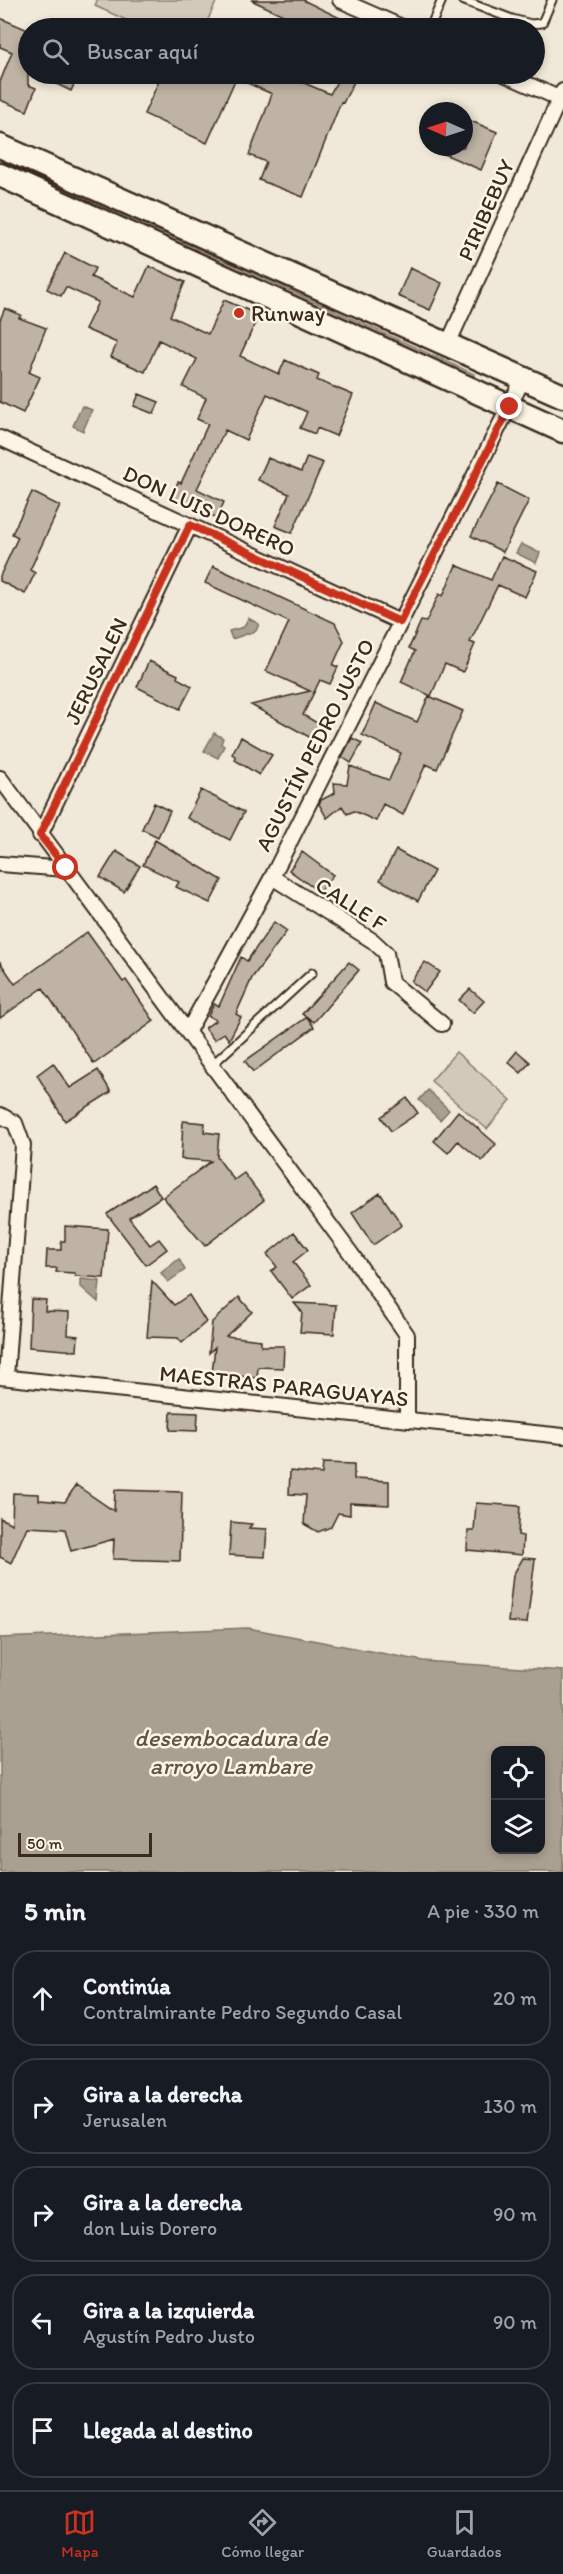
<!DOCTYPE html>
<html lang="es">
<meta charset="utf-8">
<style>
body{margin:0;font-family:Itim,sans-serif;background:#242831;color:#f1f3f6}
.controls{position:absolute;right:18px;bottom:18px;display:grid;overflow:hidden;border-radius:12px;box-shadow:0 3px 9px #0003}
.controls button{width:54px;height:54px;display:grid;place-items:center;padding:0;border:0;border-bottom:2px solid #363941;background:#171b24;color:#f1f3f6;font:30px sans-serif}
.compass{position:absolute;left:419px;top:102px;width:54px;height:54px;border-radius:50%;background:#171b24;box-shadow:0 3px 9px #0003;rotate:273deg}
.scale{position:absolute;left:18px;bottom:15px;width:134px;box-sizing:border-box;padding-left:6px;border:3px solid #3b2a1e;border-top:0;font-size:16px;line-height:21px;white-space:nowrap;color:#3b2a1e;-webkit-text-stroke:4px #fcf5e5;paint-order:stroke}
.stop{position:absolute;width:18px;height:18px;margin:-14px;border:4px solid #c8321e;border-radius:50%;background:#fff}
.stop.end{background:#c8321e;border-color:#fff;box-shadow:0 2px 6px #0008}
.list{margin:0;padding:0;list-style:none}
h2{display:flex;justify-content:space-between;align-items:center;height:78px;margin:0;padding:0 24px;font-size:26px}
h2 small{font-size:20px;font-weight:400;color:#9ea1a6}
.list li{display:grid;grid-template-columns:39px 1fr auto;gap:18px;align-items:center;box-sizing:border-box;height:96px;margin:0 12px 12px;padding:0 12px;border:2px solid #363941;border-radius:24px}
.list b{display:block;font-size:22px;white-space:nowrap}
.list p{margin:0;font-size:20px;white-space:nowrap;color:#9ea1a6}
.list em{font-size:20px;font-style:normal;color:#9ea1a6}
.icon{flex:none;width:33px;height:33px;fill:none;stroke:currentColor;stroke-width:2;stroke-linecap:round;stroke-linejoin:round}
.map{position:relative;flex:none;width:563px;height:1872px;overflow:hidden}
.search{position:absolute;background:#171b24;box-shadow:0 3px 9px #0003;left:18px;right:18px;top:18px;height:66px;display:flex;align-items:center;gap:15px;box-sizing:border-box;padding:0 21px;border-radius:33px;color:#9ea1a6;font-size:22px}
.sheet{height:618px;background:#171b24}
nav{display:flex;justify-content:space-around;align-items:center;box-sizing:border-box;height:84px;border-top:2px solid #363941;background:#171b24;font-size:16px;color:#9ea1a6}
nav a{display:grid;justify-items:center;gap:3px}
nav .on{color:#c8321e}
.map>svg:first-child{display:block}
.green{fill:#d2c9ba;stroke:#867a6c;stroke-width:1.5}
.water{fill:#aaa091;stroke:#7e7163;stroke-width:1.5;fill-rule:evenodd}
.building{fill:#beb3a4;stroke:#3b2a1e;stroke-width:1.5}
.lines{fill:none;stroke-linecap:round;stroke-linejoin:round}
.service-casing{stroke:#3b2a1e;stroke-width:11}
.minor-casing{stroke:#3b2a1e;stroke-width:18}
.primary-casing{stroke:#3b2a1e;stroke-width:27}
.service{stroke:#fcf5e5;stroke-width:7}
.minor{stroke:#fcf5e5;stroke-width:14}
.primary{stroke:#fcf5e5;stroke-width:22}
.route{stroke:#c8321e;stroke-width:8}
.poi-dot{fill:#c8321e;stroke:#fcf5e5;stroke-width:2}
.labels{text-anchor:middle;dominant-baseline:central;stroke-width:5;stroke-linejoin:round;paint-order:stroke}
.street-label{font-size:22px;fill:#3b2a1e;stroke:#fcf5e5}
.poi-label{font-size:22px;fill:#3b2a1e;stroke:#fcf5e5;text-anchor:start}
.water-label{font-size:24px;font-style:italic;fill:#625346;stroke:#fcf5e5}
</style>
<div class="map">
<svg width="563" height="1872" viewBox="0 0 563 1872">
<rect width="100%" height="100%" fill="#f0e9d9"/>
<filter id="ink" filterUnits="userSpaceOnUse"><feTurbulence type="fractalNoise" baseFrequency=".0167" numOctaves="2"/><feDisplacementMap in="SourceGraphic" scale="12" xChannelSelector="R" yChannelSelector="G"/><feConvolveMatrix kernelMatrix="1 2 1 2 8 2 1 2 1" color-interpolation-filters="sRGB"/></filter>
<g filter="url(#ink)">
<!-- green -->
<path class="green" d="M 97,0 L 217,0 L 204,28 L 144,28 L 95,6 Z
M 0,159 L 474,374 L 474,376 L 472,378 L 0,167 Z
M 456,1052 L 511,1100 L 487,1129 L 431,1081 Z"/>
<!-- water -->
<path class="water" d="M 82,406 L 92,410 L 83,431 L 73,426 Z
M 521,544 L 540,553 L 536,563 L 516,553 Z
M 248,618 L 259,624 L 256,631 L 232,639 L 229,631 L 244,627 Z
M 214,733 L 223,738 L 221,744 L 224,746 L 218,758 L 204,751 Z
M 428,1090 L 449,1110 L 440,1120 L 419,1100 Z
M 179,1259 L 185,1270 L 168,1282 L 161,1273 Z
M 81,1279 L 100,1281 L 98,1302 L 81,1287 Z
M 248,1628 L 423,1661 L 563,1671 L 563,1872 L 0,1872 L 0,1638 ZM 496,1750 L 540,1750 L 540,1850 L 496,1850 Z"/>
<!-- building -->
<path class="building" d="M 251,0 L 303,0 L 340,18 L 335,28 L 307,28 L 291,21 L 292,19 Z
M 0,18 L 28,30 L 28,85 L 36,88 L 27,111 L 0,100 L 0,82 L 12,52 L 0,47 Z
M 36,74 L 79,74 L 71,91 Z
M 162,74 L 283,74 L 330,94 L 341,74 L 358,74 L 343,103 L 341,102 L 303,197 L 259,180 L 266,162 L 249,155 L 272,94 L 236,78 L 207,143 L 144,114 Z
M 464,118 L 497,132 L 481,170 L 428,147 L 464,147 Z
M 65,253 L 95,268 L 91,277 L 135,297 L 149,266 L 185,282 L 170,316 L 208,334 L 224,300 L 259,315 L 240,356 L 279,374 L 285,360 L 319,375 L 317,380 L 353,395 L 336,436 L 317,428 L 315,434 L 300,428 L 307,412 L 267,394 L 246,440 L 225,430 L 197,489 L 224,502 L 217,518 L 171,497 L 178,482 L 181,483 L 208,424 L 197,419 L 206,398 L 183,387 L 197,359 L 159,340 L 145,372 L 111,357 L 117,343 L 85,329 L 98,302 L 66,287 L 61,296 L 47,289 Z
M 410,268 L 442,283 L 430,310 L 398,296 Z
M 5,308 L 21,315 L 19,318 L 46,328 L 29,372 L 40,377 L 23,413 L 0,402 L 0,320 Z
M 139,394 L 159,402 L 154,414 L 134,406 Z
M 307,457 L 323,463 L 292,533 L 275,526 L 289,494 L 258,480 L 268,458 L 301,472 Z
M 498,484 L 529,500 L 503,552 L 471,536 Z
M 32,492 L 60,506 L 30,570 L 35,573 L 25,594 L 0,581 L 0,576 L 18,537 L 12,534 Z
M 502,556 L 537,571 L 525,597 L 498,585 L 470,642 L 475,644 L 463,672 L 445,664 L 431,696 L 401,682 L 415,651 L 409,648 L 421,621 L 426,622 L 439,594 L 443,596 L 456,565 L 491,580 Z
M 213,566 L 335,623 L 344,641 L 333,665 L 338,667 L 330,684 L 320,680 L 303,715 L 319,724 L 311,738 L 251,705 L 310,691 L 266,671 L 289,622 L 205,583 Z
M 149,661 L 178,675 L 177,678 L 192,686 L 180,709 L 137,687 Z
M 429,696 L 463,711 L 437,769 L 426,764 L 403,815 L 383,804 L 376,821 L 354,811 L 347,814 L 342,806 L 327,818 L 319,804 L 321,800 L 335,793 L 334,783 L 347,784 L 350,766 L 389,780 L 401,753 L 362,735 L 376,703 L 417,722 Z
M 241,737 L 272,755 L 259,775 L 235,760 L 236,757 L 232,754 Z
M 352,738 L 362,743 L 351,763 L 342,757 Z
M 201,790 L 244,812 L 230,840 L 187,818 Z
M 154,803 L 170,811 L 158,837 L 142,829 Z
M 155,840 L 222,880 L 210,903 L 176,887 L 179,882 L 143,865 Z
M 396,850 L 434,871 L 418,901 L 380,880 Z
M 116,851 L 140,866 L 124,892 L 100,877 Z
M 302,852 L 333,875 L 319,892 L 289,870 Z
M 274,922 L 287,931 L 252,978 L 236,1014 L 241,1017 L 229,1040 L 224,1033 L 214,1040 L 205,1028 L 216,1020 L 208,1016 L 214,1004 L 219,1006 L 241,957 L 247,961 Z
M 87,932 L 123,982 L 126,980 L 154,1021 L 94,1064 L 43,988 L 0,1018 L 0,962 L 15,984 Z
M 349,962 L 359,970 L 314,1022 L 307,1017 L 314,1027 L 253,1072 L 245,1061 L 307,1017 L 302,1014 Z
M 425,962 L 440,972 L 425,992 L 411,981 Z
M 470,989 L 484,1001 L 473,1013 L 459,1000 Z
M 517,1051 L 530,1062 L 521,1073 L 508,1062 Z
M 53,1063 L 70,1088 L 98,1070 L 111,1092 L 65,1121 L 37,1075 Z
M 407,1098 L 418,1113 L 391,1131 L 381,1117 Z
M 458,1111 L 496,1144 L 482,1161 L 458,1141 L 448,1153 L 434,1141 Z
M 183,1121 L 205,1123 L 204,1132 L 219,1134 L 217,1157 L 234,1180 L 244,1173 L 264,1200 L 205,1246 L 163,1197 L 211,1161 L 181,1159 Z
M 153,1184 L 161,1197 L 129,1218 L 150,1245 L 159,1239 L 167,1249 L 146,1265 L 107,1214 Z
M 380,1193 L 402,1225 L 373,1245 L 352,1213 Z
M 65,1226 L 108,1229 L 104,1278 L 75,1276 L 75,1273 L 56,1272 L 57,1268 L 46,1268 L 47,1250 L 61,1250 L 61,1241 L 65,1241 Z
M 294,1232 L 308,1250 L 293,1262 L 311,1285 L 292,1299 L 271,1271 L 277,1267 L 267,1254 Z
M 152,1281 L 174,1305 L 189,1295 L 206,1322 L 182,1343 L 178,1338 L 147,1337 Z
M 239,1297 L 252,1312 L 226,1336 L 261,1340 L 261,1346 L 284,1346 L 283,1368 L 258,1367 L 257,1378 L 212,1373 L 215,1347 L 209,1353 L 212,1322 Z
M 31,1299 L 46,1300 L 45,1311 L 69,1312 L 68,1335 L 78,1336 L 77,1351 L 29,1347 Z
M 294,1303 L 336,1305 L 334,1334 L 300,1332 L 302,1312 Z
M 171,1412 L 198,1413 L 197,1431 L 170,1430 Z
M 323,1463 L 354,1464 L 354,1479 L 389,1481 L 389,1505 L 350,1503 L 350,1515 L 338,1513 L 331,1527 L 318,1532 L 304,1524 L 306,1495 L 289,1494 L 290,1471 L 322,1474 Z
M 76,1485 L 114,1511 L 115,1490 L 182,1492 L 180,1561 L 113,1559 L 114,1539 L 71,1551 L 65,1529 L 27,1527 L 11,1563 L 0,1557 L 0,1518 L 12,1524 L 13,1493 L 39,1494 L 39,1500 L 65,1502 Z
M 476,1503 L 520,1506 L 518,1535 L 523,1536 L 522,1555 L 467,1550 L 468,1531 L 474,1531 Z
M 231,1522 L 252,1524 L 249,1528 L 267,1529 L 265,1557 L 229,1555 Z
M 523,1558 L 535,1559 L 527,1623 L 508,1622 L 513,1575 Z"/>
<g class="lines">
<defs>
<path id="service" d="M 462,0 L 512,19
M 430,28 L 442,0
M 510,28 L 512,19 L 531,24 L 542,23 L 552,0
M 213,1064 L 312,973"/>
<path id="minor" d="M 340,0 L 404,28
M 504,74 L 563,100
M 447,346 L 563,91
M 0,438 L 400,622
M 0,778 L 352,1255 L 407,1335 L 407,1420
M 40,835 L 190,525
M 0,864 L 66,869
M 272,877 L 373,941 L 386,953 L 391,982 L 442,1024
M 188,1031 L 272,877 L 523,379
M 0,1115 L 15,1123 L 23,1145 L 6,1377
M 0,1377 L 563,1436"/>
<path id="primary" d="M 0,146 L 563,396
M 0,175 L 563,431"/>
</defs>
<!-- service casing -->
<use href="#service" class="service-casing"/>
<!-- minor casing -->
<use href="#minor" class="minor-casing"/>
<!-- primary casing -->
<use href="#primary" class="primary-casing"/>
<!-- service -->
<use href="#service" class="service"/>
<!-- minor -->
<use href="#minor" class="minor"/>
<!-- primary -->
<use href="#primary" class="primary"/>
</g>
</g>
<g class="lines" filter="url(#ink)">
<!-- route -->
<path class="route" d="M 66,868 L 40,835 L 190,525 L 400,622 L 510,407"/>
</g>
<!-- markers -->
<circle class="poi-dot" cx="239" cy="313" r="6"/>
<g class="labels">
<!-- street labels -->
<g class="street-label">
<text transform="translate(486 210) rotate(-66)">PIRIBEBUY</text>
<text transform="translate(209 511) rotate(25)">DON LUIS DORERO</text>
<text transform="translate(96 671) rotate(-64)">JERUSALEN</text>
<text transform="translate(315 745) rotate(-63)">AGUSTÍN PEDRO JUSTO</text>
<text transform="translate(351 904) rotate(33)">CALLE F</text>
<text transform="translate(284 1386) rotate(6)">MAESTRAS PARAGUAYAS</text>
</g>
<!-- poi labels -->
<g class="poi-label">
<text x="251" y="313">Runway</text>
</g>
<!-- water labels -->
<g class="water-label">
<text x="231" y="1737">desembocadura de<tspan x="231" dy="28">arroyo Lambare</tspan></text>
</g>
</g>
</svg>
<div class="controls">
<button><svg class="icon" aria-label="locate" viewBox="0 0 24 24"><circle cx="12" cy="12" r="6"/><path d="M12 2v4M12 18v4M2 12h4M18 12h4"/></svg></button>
<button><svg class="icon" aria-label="layers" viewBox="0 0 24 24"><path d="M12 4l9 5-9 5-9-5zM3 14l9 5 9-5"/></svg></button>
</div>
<svg class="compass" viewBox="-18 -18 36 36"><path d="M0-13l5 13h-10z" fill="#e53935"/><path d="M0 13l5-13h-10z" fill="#9ea1a6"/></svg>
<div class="scale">50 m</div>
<div class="stop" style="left:66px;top:868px"></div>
<div class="stop end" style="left:510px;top:407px"></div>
<div class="search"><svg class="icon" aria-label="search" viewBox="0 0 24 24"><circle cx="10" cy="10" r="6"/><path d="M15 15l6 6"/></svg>Buscar aquí</div>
</div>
<section class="sheet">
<h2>5 min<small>A pie · 330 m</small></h2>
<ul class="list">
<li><svg class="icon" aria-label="ahead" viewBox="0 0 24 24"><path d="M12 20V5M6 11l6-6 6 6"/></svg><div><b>Continúa</b><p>Contralmirante Pedro Segundo Casal</p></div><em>20 m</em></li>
<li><svg class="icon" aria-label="right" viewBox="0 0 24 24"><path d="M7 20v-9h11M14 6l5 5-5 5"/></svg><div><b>Gira a la derecha</b><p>Jerusalen</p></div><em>130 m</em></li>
<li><svg class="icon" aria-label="right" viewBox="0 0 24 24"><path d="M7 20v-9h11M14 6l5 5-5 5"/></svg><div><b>Gira a la derecha</b><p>don Luis Dorero</p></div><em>90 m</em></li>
<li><svg class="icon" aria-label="left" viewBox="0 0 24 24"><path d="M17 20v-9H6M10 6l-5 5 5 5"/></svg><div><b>Gira a la izquierda</b><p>Agustín Pedro Justo</p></div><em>90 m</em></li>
<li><svg class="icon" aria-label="arrive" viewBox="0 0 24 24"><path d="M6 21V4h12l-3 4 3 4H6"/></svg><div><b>Llegada al destino</b></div></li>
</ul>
</section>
<nav>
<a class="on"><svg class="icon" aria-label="map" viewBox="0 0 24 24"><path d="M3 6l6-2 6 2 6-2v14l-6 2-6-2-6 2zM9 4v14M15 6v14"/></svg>Mapa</a>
<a><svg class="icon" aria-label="directions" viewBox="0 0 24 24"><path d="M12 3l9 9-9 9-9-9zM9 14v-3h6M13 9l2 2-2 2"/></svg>Cómo llegar</a>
<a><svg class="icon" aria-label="saved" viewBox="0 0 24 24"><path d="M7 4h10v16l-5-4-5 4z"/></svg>Guardados</a>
</nav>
